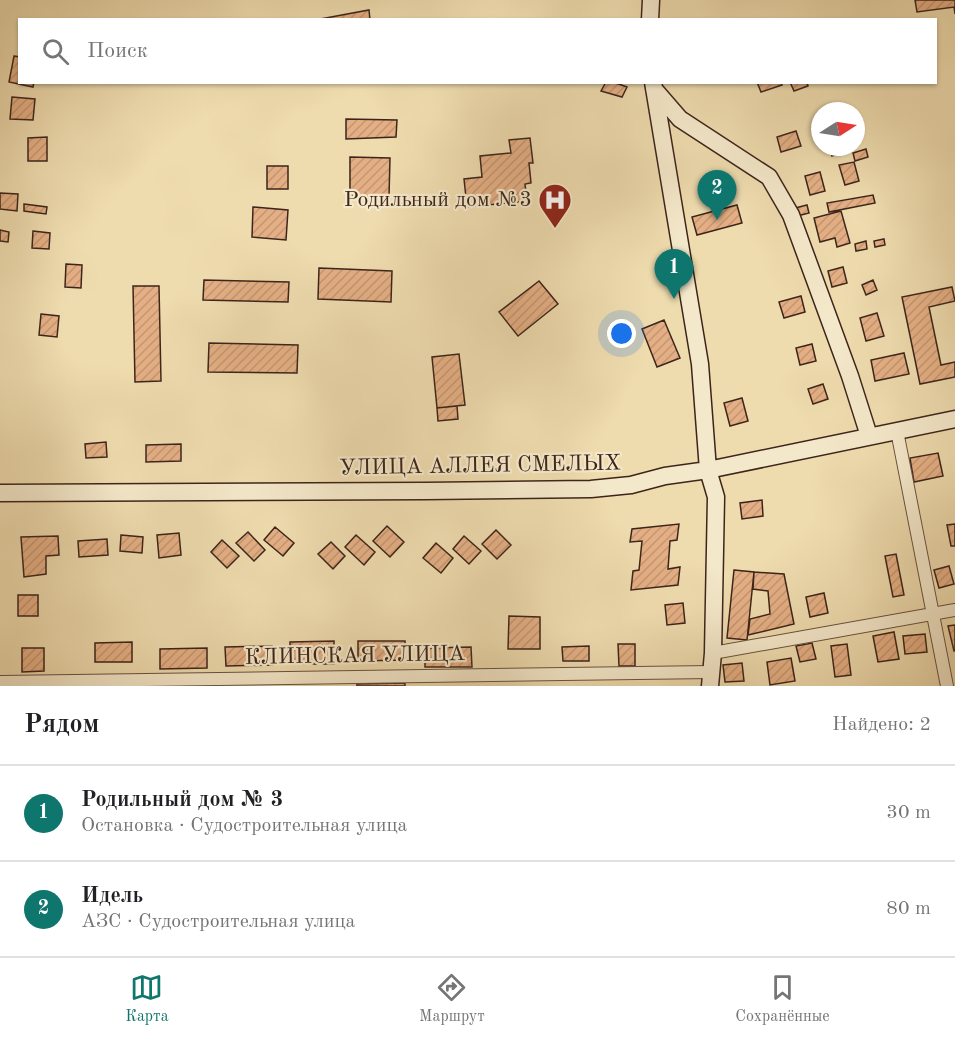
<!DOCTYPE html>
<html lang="ru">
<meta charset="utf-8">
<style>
body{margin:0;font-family:"Old Standard TT",serif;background:#f2f2f2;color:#202124}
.compass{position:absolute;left:811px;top:102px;width:54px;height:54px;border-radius:50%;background:#fff;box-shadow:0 2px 4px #0004;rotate:78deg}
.you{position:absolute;left:622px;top:334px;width:21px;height:21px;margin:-15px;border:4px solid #fff;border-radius:50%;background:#1a73e8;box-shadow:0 0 0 9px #1a73e833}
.badge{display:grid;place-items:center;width:39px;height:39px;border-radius:50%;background:#0f766e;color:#fff;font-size:20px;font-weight:700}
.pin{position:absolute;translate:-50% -50px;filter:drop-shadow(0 2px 3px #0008)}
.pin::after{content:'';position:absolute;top:32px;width:21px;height:18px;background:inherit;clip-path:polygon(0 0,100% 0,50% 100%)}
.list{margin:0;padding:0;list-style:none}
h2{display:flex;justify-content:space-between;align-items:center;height:78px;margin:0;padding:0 24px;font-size:26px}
h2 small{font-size:20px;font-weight:400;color:#757577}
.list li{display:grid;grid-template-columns:39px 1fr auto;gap:18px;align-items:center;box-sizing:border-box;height:96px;padding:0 24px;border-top:2px solid #e0e0e0}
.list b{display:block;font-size:22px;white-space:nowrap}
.list p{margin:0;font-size:20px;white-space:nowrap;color:#757577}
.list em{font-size:20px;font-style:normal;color:#757577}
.icon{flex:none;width:33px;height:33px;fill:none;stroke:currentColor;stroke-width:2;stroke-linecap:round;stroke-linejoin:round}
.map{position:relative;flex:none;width:955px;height:686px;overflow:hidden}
.search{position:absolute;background:#fff;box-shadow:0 2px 4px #0004;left:18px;right:18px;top:18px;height:66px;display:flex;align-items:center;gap:15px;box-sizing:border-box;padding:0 21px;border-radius:0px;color:#757577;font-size:22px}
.sheet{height:270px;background:#fff}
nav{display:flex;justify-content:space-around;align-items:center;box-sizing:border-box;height:84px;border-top:2px solid #e0e0e0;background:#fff;font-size:16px;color:#757577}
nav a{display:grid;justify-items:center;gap:3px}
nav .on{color:#0f766e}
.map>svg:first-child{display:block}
.building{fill:url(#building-hatch);stroke:#3d251b;stroke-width:1.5}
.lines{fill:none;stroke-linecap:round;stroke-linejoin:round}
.minor-casing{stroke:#695240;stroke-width:14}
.secondary-casing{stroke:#3d251b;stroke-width:19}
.minor{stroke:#f4e8ca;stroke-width:12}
.secondary{stroke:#f4e8ca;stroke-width:16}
.labels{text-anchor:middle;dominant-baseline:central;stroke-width:4.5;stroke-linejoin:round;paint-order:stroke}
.poi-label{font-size:22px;fill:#3d251b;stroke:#f4e8ca;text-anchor:end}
.street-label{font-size:22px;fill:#3d251b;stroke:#f4e8ca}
</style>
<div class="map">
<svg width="955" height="686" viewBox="0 0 955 686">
<defs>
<pattern id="building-hatch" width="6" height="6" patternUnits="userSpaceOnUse" patternTransform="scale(1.5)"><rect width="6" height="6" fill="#e4af84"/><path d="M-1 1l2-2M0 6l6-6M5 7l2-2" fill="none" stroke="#c49671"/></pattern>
</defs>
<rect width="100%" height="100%" fill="#eedbae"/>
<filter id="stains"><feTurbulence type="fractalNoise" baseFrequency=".00333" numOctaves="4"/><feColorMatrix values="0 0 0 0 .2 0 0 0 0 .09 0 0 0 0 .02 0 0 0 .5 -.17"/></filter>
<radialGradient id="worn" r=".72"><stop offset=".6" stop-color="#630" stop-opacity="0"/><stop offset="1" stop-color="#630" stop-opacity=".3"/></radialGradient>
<!-- building -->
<path class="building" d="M 915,0 L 955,0 L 955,14 L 954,7 L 917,12 Z
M 369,10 L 370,20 L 315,20 Z
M 14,56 L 20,57 L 20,82 L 34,82 L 33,87 L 9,82 Z
M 606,82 L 613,82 L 627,87 L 622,97 L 601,91 Z
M 757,82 L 781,82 L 782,85 L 761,92 Z
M 790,82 L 807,82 L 808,86 L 794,91 Z
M 12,97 L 35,99 L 33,120 L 10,119 Z
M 346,119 L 397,120 L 396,137 L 346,139 Z
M 796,131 L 801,146 L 781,152 L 777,137 Z
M 47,137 L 47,161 L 28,161 L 28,138 Z
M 530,138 L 533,163 L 529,163 L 531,183 L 525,184 L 527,201 L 467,207 L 464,179 L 482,177 L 480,156 L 511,153 L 509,140 Z
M 829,147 L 852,147 L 852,148 L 832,156 Z
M 866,149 L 868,157 L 855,161 L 853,153 Z
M 350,157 L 390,158 L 389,197 L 350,196 Z
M 854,162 L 859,181 L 845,185 L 839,165 Z
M 267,166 L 288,166 L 288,189 L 267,189 Z
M 820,172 L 825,191 L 810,195 L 805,176 Z
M 0,193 L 18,194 L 17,211 L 0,209 Z
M 873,195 L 875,203 L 829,212 L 827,203 Z
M 24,204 L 47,207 L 46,214 L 24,211 Z
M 737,205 L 742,223 L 697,235 L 692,217 Z
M 807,205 L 809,213 L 797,216 L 795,208 Z
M 253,207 L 288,210 L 286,240 L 252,237 Z
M 841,211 L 850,243 L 837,247 L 835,238 L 820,242 L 814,218 Z
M 0,230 L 9,232 L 8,242 L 0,241 Z
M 33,231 L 50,233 L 49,249 L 32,248 Z
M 884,239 L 885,245 L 875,247 L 874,241 Z
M 866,241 L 867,249 L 856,251 L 855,244 Z
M 66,264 L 82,265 L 81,288 L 65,287 Z
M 843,267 L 847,283 L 832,287 L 828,271 Z
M 319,268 L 392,271 L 391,302 L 318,299 Z
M 204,280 L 289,282 L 288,302 L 203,300 Z
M 873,280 L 877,290 L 866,295 L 862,285 Z
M 539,281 L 558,304 L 518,336 L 499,312 Z
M 133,286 L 159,286 L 161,381 L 135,382 Z
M 952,287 L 955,301 L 929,307 L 941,365 L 955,362 L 955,377 L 920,384 L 902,297 Z
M 801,296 L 805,312 L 784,318 L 779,302 Z
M 877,313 L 884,336 L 866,341 L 860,318 Z
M 41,314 L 59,316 L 57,337 L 39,335 Z
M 664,320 L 680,358 L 657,367 L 642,329 Z
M 209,343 L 298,345 L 297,373 L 208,372 Z
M 812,344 L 816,361 L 800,365 L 796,348 Z
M 904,353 L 909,374 L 875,381 L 871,360 Z
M 459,354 L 465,405 L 437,408 L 432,357 Z
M 823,384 L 828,399 L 813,404 L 808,389 Z
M 742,398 L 748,421 L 730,426 L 724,403 Z
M 457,406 L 458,419 L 438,421 L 437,408 Z
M 106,442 L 107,457 L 86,458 L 85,444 Z
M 181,444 L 181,461 L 146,462 L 146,445 Z
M 938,453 L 943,476 L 914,482 L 910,458 Z
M 762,500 L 763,516 L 742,519 L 740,503 Z
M 679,524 L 677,540 L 670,541 L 668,569 L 680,567 L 678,585 L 631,590 L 633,571 L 639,570 L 642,541 L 630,542 L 632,529 Z
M 955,524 L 955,546 L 951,546 L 947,525 Z
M 387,526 L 404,542 L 390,557 L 373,541 Z
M 275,527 L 294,543 L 283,556 L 264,540 Z
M 496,530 L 511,545 L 497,559 L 482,544 Z
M 248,532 L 265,550 L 254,561 L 236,543 Z
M 179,533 L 181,555 L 159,558 L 157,535 Z
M 121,535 L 143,537 L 142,553 L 120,551 Z
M 356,535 L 375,552 L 364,565 L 345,547 Z
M 58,536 L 59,555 L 46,556 L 46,574 L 24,577 L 21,537 Z
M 464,536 L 481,551 L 469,564 L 453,549 Z
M 107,539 L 108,555 L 79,557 L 78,541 Z
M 222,540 L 239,556 L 227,568 L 211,552 Z
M 331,542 L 345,556 L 333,569 L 318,554 Z
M 436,543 L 453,558 L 441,573 L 423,558 Z
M 896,554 L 904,595 L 893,597 L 885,556 Z
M 949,566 L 954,584 L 939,588 L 934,570 Z
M 734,570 L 754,572 L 747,640 L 727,638 Z
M 754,572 L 784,574 L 794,624 L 748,635 L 750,619 L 770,614 L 768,591 L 753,589 Z
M 824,593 L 828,613 L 810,617 L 806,597 Z
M 18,595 L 38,595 L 38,616 L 18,616 Z
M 683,603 L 685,623 L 667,625 L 665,605 Z
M 509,616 L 540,617 L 540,649 L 508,649 Z
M 955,625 L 955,651 L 954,651 L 948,626 Z
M 894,632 L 899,659 L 878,662 L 873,636 Z
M 925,634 L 927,652 L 905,654 L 903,636 Z
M 334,641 L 334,664 L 290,664 L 290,642 Z
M 358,641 L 405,641 L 405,660 L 358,661 Z
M 132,642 L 132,662 L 95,662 L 95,643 Z
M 812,643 L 816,659 L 800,662 L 796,646 Z
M 618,644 L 635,644 L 635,666 L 619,666 Z
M 847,644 L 851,675 L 835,677 L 831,646 Z
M 272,646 L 273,665 L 226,666 L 225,647 Z
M 589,646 L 589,661 L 563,661 L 562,647 Z
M 471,647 L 472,667 L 425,667 L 425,648 Z
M 22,648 L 44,648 L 44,671 L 22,672 Z
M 207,648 L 207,668 L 160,669 L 160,649 Z
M 791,658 L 795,681 L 770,685 L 767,662 Z
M 742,663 L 744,681 L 725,682 L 723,665 Z
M 405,683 L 405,686 L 357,686 L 357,684 Z"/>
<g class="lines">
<defs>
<path id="minor" d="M 897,431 L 947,686
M 713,653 L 955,610
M 0,682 L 711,672"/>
<path id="secondary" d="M 650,20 L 651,0
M 653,82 L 700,364 L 708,470 L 716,497 L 713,653 L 710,686
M 654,89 L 680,119 L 769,177 L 791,215 L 850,376 L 869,436
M 0,493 L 425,491 L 591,489 L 631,485 L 665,476 L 708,470 L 955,419"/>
</defs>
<!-- minor casing -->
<use href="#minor" class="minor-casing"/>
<!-- secondary casing -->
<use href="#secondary" class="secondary-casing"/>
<!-- minor -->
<use href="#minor" class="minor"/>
<!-- secondary -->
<use href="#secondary" class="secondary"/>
</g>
<!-- icons -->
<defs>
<symbol id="hospital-pin" viewBox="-11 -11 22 30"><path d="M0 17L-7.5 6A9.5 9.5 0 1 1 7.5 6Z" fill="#8f2418" stroke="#f4e8ca"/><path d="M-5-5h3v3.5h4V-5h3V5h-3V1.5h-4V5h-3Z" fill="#fff"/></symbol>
</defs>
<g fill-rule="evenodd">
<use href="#hospital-pin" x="536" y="181" width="38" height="52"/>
</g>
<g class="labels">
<!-- poi labels -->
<g class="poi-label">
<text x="532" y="200">Родильный дом №3</text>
</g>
<!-- street labels -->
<g class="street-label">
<text transform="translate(480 466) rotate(-1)">УЛИЦА АЛЛЕЯ СМЕЛЫХ</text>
<text transform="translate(355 656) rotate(-1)">КЛИНСКАЯ УЛИЦА</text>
</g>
</g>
<rect width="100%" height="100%" filter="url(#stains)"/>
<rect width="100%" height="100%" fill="url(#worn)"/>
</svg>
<svg class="compass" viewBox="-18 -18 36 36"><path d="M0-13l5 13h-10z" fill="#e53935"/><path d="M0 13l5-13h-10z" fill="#757577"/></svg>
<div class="you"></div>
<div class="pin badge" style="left:674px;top:299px">1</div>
<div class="pin badge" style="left:717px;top:220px">2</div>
<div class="search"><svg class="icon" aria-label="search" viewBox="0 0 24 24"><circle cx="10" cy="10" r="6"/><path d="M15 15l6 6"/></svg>Поиск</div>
</div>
<section class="sheet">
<h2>Рядом<small>Найдено: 2</small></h2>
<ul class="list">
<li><span class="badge">1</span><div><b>Родильный дом № 3</b><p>Остановка · Судостроительная улица</p></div><em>30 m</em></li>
<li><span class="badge">2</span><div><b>Идель</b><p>АЗС · Судостроительная улица</p></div><em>80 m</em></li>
</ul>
</section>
<nav>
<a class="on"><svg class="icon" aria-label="map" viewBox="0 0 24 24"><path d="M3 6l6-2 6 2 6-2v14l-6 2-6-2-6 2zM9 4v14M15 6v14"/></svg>Карта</a>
<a><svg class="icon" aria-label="directions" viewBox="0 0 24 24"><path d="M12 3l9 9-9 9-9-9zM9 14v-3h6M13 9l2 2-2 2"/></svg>Маршрут</a>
<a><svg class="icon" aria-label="saved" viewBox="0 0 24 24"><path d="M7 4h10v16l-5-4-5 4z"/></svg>Сохранённые</a>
</nav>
